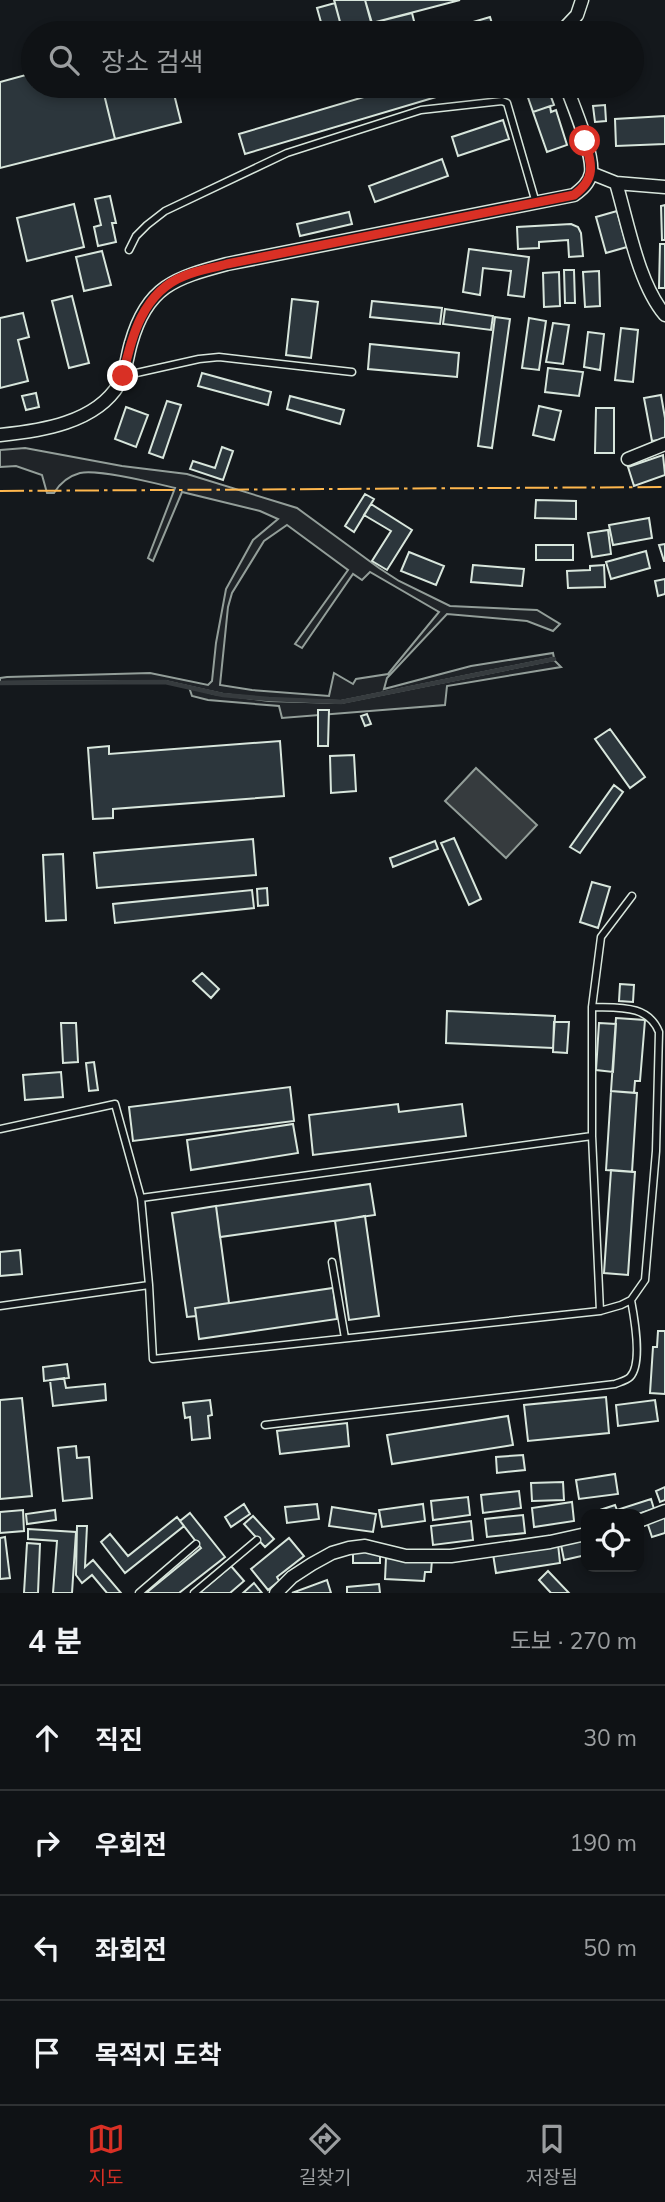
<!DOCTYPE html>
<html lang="ko">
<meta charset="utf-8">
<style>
body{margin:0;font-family:Mulish,"Noto Sans KR",sans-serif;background:#1d2022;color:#f1f3f6}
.controls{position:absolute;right:21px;bottom:21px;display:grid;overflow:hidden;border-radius:14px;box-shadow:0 4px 10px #0003}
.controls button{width:63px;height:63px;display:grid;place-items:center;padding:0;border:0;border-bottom:2px solid #2f3234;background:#0f1215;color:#f1f3f6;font:35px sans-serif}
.stop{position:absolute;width:21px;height:21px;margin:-16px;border:5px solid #d93025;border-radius:50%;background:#fff}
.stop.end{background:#d93025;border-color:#fff;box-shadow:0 2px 7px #0008}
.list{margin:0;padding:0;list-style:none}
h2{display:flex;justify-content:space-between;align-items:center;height:91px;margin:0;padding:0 28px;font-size:30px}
h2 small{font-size:23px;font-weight:400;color:#9b9ea0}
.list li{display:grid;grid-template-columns:46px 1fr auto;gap:21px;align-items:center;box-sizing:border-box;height:105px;padding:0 28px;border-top:2px solid #2f3234}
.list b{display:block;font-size:26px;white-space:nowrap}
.list em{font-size:23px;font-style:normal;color:#9b9ea0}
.icon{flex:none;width:38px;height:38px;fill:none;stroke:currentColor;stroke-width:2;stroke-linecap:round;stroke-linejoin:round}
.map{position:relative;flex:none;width:665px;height:1593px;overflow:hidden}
.search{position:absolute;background:#0f1215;box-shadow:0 4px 10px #0003;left:21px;right:21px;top:21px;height:77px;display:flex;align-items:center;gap:18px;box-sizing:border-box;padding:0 24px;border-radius:38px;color:#9b9ea0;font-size:26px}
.sheet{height:511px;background:#0f1215}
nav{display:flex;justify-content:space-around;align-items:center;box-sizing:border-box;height:98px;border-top:2px solid #2f3234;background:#0f1215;font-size:19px;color:#9b9ea0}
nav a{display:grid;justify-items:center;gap:4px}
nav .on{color:#d93025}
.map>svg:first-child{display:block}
.green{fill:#202428;stroke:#939e99;stroke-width:2;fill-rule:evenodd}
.water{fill:#363b3e;stroke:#939e99;stroke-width:2}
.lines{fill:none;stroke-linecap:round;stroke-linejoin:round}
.stream{stroke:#363b3e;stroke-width:4.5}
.building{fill:#2c363c;stroke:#d8e6dc;stroke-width:2}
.lane-casing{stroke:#d8e6dc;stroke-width:9}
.street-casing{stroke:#d8e6dc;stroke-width:15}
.lane{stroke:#14181c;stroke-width:6}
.street{stroke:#14181c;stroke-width:12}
.power{stroke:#ffb74d;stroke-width:2;stroke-dasharray:24 5 3.5 5;stroke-linecap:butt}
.route{stroke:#d93025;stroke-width:9}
</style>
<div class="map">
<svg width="665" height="1593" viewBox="0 0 665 1593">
<rect width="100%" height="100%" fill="#14181c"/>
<!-- green -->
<path class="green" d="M 25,448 L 122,466 L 187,474 L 297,508 L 379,568 L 399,581 L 450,606 L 537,610 L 560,624 L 553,631 L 527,621 L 447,614 L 387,678 L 384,689 L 471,666 L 553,653 L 554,658 L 341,701 L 269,699 L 223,694 L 165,681 L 0,682 L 0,678 L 7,677 L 150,673 L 208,685 L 212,681 L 216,643 L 226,589 L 253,540 L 278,519 L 260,511 L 182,492 L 153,561 L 148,558 L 175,488 C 154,483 100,469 80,473 C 69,476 60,483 54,493 L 47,493 L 42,475 L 16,466 L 0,467 L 0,450 ZM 287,525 L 348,570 L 295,644 L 302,648 L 353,574 L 362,580 L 370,572 L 439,612 L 388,674 L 356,679 L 353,684 L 334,673 L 329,696 L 252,690 L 220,685 L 228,607 L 232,593 L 264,541 Z
M 554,660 L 561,667 L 447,686 L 445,705 L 282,718 L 279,706 L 208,700 L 192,696 L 189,687 L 214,694 L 269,701 L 341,703 Z"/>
<!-- water -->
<path class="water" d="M 476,768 L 537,825 L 506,858 L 445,801 Z"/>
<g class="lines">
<!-- stream -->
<path class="stream" d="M 0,683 L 165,682 L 223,695 L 269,699 L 341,702 L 554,659"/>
</g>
<!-- building -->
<path class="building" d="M 334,0 L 365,0 L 374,33 L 343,33 Z
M 365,0 L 460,0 L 372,23 Z
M 335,3 L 343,33 L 324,33 L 317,8 Z
M 412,13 L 415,25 L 390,33 L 374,33 L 372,23 Z
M 490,17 L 495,33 L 464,33 L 463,25 Z
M 157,26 L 159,33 L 128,33 Z
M 33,73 L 33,86 L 102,86 L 115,139 L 0,168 L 0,82 Z
M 102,86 L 172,86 L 181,122 L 115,139 Z
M 401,86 L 473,86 L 245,154 L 239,134 Z
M 524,86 L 547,86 L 554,105 L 533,112 Z
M 605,105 L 606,121 L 595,122 L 593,106 Z
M 550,106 L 551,112 L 556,110 L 567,145 L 547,152 L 533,112 Z
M 665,116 L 665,144 L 616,146 L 615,119 Z
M 503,120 L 509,139 L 458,156 L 452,137 Z
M 442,159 L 448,176 L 375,202 L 369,186 Z
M 110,196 L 116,223 L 112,223 L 116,242 L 98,246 L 94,227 L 101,225 L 95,199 Z
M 74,204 L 84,247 L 27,261 L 17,218 Z
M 665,205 L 665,240 L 662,240 L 661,206 Z
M 617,211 L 627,247 L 606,253 L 596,217 Z
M 349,212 L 352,224 L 300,236 L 297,224 Z
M 571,224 L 578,227 L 581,233 L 583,256 L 569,257 L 568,240 L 539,242 L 539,248 L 518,249 L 517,227 Z
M 660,244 L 665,244 L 665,288 L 659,288 Z
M 469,249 L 529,257 L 524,297 L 508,295 L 511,271 L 483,268 L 480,295 L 463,292 Z
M 102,251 L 111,285 L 84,291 L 76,257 Z
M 564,270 L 574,270 L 575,303 L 565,303 Z
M 599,271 L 600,306 L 585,307 L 583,272 Z
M 559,272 L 560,306 L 544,307 L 543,273 Z
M 72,296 L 89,363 L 69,368 L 52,301 Z
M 292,299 L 318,302 L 311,358 L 286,355 Z
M 372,301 L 442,308 L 440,324 L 370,317 Z
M 445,309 L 493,316 L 491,330 L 443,324 Z
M 23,313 L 29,337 L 18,340 L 28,381 L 0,388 L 0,318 Z
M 495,317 L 510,319 L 492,448 L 478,446 Z
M 529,318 L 546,321 L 539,370 L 522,368 Z
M 553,323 L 569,325 L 563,364 L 546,362 Z
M 621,328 L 638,330 L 633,382 L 615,380 Z
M 588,332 L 604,334 L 600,370 L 584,367 Z
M 370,344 L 459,353 L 457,377 L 368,369 Z
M 548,368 L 583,372 L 579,396 L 545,392 Z
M 202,373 L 271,392 L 268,405 L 198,386 Z
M 36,393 L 39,407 L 26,410 L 22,396 Z
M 661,395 L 665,418 L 665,439 L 652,441 L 644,398 Z
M 290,396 L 344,410 L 340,424 L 287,409 Z
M 167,401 L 181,405 L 163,458 L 149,453 Z
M 539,406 L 561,411 L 554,440 L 533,435 Z
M 126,407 L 148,415 L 136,447 L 115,439 Z
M 596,408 L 614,408 L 614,453 L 595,453 Z
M 222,447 L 233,451 L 223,480 L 190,469 L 193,461 L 215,468 Z
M 663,455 L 665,475 L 634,486 L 628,467 Z
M 365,494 L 374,499 L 354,532 L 345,526 Z
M 536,500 L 576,501 L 576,519 L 535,518 Z
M 371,504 L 412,530 L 387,570 L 372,561 L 391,531 L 364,515 Z
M 649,518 L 652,538 L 613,545 L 609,525 Z
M 608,530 L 611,554 L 592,557 L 588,533 Z
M 665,544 L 665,561 L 664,561 L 659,545 Z
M 536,545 L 573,545 L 573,560 L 536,560 Z
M 646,551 L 650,568 L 611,579 L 606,562 Z
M 409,552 L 444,566 L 436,585 L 401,571 Z
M 473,565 L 524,569 L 522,586 L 471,582 Z
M 604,565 L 605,587 L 568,588 L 567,571 L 590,570 L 590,566 Z
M 665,579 L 665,594 L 658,596 L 655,581 Z
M 318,710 L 329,710 L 328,746 L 318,746 Z
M 367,714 L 371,724 L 365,726 L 361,716 Z
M 610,729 L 645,777 L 630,788 L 595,739 Z
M 280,741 L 284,796 L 113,809 L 113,818 L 93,819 L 88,748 L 109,746 L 109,754 Z
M 354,755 L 356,791 L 331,793 L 330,756 Z
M 614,785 L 623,792 L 580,853 L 570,847 Z
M 454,838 L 481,899 L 469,905 L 441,843 Z
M 253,839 L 256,875 L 97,888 L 94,853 Z
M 435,841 L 438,849 L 393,867 L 390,858 Z
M 63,854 L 66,920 L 46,921 L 43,855 Z
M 592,882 L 610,887 L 598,928 L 580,922 Z
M 267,888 L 268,905 L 258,906 L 257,889 Z
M 252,890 L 254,908 L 115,923 L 113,904 Z
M 202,973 L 219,989 L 211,998 L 193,981 Z
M 620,984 L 634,985 L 633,1002 L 619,1001 Z
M 447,1011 L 555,1016 L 553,1048 L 446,1043 Z
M 616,1018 L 645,1020 L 640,1081 L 635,1081 L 634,1093 L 611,1091 Z
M 554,1022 L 569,1022 L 567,1053 L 553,1052 Z
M 61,1023 L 76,1023 L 78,1062 L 63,1063 Z
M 599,1023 L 616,1024 L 613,1072 L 596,1070 Z
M 94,1062 L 98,1090 L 89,1091 L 86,1063 Z
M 61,1072 L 63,1097 L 25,1100 L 23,1075 Z
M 290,1087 L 294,1121 L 133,1141 L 129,1107 Z
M 611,1091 L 637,1093 L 632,1172 L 606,1170 Z
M 398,1104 L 399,1112 L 462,1104 L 466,1136 L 313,1155 L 309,1115 Z
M 293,1124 L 298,1153 L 191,1170 L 187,1140 Z
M 611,1170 L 635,1172 L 628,1275 L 604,1273 Z
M 370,1184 L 375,1215 L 220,1237 L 216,1206 Z
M 216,1206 L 229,1303 L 195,1308 L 196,1316 L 187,1317 L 172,1213 Z
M 365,1216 L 379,1316 L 349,1320 L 335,1221 Z
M 20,1250 L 22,1274 L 0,1276 L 0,1252 Z
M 333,1288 L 337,1319 L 199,1339 L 195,1308 Z
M 658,1331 L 665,1331 L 665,1394 L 650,1393 L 653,1347 L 657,1347 Z
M 67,1364 L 69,1378 L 44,1381 L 43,1367 Z
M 64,1378 L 66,1388 L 105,1384 L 106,1400 L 53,1406 L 50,1380 Z
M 606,1397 L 609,1433 L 528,1441 L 524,1405 Z
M 22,1398 L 32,1496 L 0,1499 L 0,1400 Z
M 210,1400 L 212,1415 L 208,1416 L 210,1438 L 192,1440 L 190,1417 L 185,1418 L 183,1403 Z
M 655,1400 L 658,1421 L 618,1426 L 616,1405 Z
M 508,1416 L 513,1445 L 392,1464 L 387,1435 Z
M 347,1423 L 349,1446 L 280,1454 L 277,1431 Z
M 76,1446 L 77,1458 L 89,1457 L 92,1498 L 63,1501 L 58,1448 Z
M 523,1455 L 525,1470 L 497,1473 L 496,1457 Z
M 615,1474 L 618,1494 L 579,1499 L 576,1480 Z
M 563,1482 L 564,1500 L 532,1501 L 531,1483 Z
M 665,1487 L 665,1500 L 660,1502 L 656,1491 Z
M 519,1491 L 521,1508 L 483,1513 L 481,1495 Z
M 468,1497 L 470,1515 L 433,1520 L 431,1501 Z
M 651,1499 L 654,1509 L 638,1514 L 601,1514 L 600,1510 L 615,1505 L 617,1510 Z
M 572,1502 L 574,1521 L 534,1527 L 532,1508 Z
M 244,1504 L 250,1514 L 231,1527 L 225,1517 Z
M 317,1504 L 319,1519 L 287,1523 L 285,1507 Z
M 423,1504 L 425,1521 L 382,1527 L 379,1510 Z
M 332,1507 L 376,1514 L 373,1532 L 329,1526 Z
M 23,1510 L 24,1531 L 0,1533 L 0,1512 Z
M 55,1510 L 56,1520 L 27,1524 L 26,1514 Z
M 190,1513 L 225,1557 L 179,1593 L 146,1593 L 201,1548 L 180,1521 Z
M 523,1515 L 525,1533 L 487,1537 L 485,1519 Z
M 253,1516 L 274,1539 L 265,1547 L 244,1524 Z
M 665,1516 L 665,1533 L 652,1537 L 647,1522 Z
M 177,1517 L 184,1526 L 125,1573 L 101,1542 L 110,1534 L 128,1556 Z
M 471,1521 L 473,1540 L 433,1545 L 431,1526 Z
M 77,1526 L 87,1526 L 85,1567 L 93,1560 L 121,1593 L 107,1593 L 92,1575 L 82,1583 L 76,1575 Z
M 28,1529 L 76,1532 L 72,1593 L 53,1593 L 57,1541 L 28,1539 Z
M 5,1537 L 10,1578 L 0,1579 L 0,1538 Z
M 289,1538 L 304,1556 L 277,1577 L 279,1581 L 268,1590 L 251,1569 Z
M 586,1539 L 586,1555 L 564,1560 L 561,1545 Z
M 27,1543 L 40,1544 L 38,1593 L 24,1593 Z
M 558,1544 L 560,1563 L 496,1573 L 493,1554 Z
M 353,1552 L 380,1552 L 380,1563 L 353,1563 Z
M 386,1558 L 432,1560 L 431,1572 L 425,1572 L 424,1581 L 385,1579 Z
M 231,1566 L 244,1581 L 230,1593 L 199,1593 Z
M 548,1571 L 569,1593 L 551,1593 L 539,1580 Z
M 327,1580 L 331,1593 L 292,1593 Z
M 254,1583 L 262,1593 L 243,1593 Z
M 379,1584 L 380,1593 L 347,1593 L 347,1587 Z"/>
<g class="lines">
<defs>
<path id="lane" d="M 129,250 L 136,236 L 147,225 L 165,211 L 287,153 L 421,110 L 502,101 L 507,103 L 536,203
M 123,376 L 199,359 L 219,357 L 352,372
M 592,1007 C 618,1008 648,1004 659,1032 L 656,1151 L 645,1280 L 631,1300 L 621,1305 L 600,1311
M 0,1129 L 115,1104 L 141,1198
M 592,1136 L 600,1311 L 153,1359 L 149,1285 L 141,1198 Z
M 592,1136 L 592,1007 L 601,937 L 632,896
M 332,1262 L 345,1338
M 0,1306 L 149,1285
M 265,1425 L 615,1384 C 620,1382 627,1380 630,1377 C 643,1364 634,1316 631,1300
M 139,1593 L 196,1544
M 194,1593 L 257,1540"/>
<path id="street" d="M 560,33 L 577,15 L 582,0
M 591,173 L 616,183 L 665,187
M 616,183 C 628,223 638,283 665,315
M 0,435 C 40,431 96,423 119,384 C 126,372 127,356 131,343 C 147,286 175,278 227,264 L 574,195 C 582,189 589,183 591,173 C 594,154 573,105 566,86
M 628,459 L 665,444
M 639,1521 L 665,1511
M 276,1593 L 292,1577 L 312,1564 L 332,1553 L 349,1548 L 365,1546 L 406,1556 L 451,1556 L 550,1542 L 586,1534"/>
</defs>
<!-- lane casing -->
<use href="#lane" class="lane-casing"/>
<!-- street casing -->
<use href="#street" class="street-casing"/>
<!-- lane -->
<use href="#lane" class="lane"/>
<!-- street -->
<use href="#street" class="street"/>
<!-- power -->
<path class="power" d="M 0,491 L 665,487"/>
</g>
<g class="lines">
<!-- route -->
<path class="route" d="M 123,376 C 131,337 143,292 184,276 C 198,270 213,268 227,264 L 574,195 C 596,179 592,165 585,141"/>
</g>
</svg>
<div class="controls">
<button><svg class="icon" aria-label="locate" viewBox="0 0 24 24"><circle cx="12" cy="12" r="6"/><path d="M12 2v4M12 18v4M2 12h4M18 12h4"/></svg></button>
</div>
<div class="stop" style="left:585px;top:141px"></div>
<div class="stop end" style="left:123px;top:376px"></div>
<div class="search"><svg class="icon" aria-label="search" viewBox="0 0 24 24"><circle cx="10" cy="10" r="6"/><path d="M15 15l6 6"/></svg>장소 검색</div>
</div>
<section class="sheet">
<h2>4 분<small>도보 · 270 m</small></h2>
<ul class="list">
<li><svg class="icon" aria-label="ahead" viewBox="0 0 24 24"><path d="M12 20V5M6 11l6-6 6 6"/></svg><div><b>직진</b></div><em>30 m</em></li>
<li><svg class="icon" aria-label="right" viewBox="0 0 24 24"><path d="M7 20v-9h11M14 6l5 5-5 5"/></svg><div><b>우회전</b></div><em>190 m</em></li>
<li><svg class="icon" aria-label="left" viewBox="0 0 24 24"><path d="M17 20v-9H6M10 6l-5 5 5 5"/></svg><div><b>좌회전</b></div><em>50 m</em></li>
<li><svg class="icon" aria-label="arrive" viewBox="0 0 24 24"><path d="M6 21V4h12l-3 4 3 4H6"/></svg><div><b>목적지 도착</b></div></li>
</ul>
</section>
<nav>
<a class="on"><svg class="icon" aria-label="map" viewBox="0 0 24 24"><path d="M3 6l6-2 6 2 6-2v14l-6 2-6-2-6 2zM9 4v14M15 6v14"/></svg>지도</a>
<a><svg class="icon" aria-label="directions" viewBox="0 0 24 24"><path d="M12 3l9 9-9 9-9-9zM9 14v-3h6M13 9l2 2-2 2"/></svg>길찾기</a>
<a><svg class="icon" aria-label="saved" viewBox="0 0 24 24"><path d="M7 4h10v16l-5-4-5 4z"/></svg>저장됨</a>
</nav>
